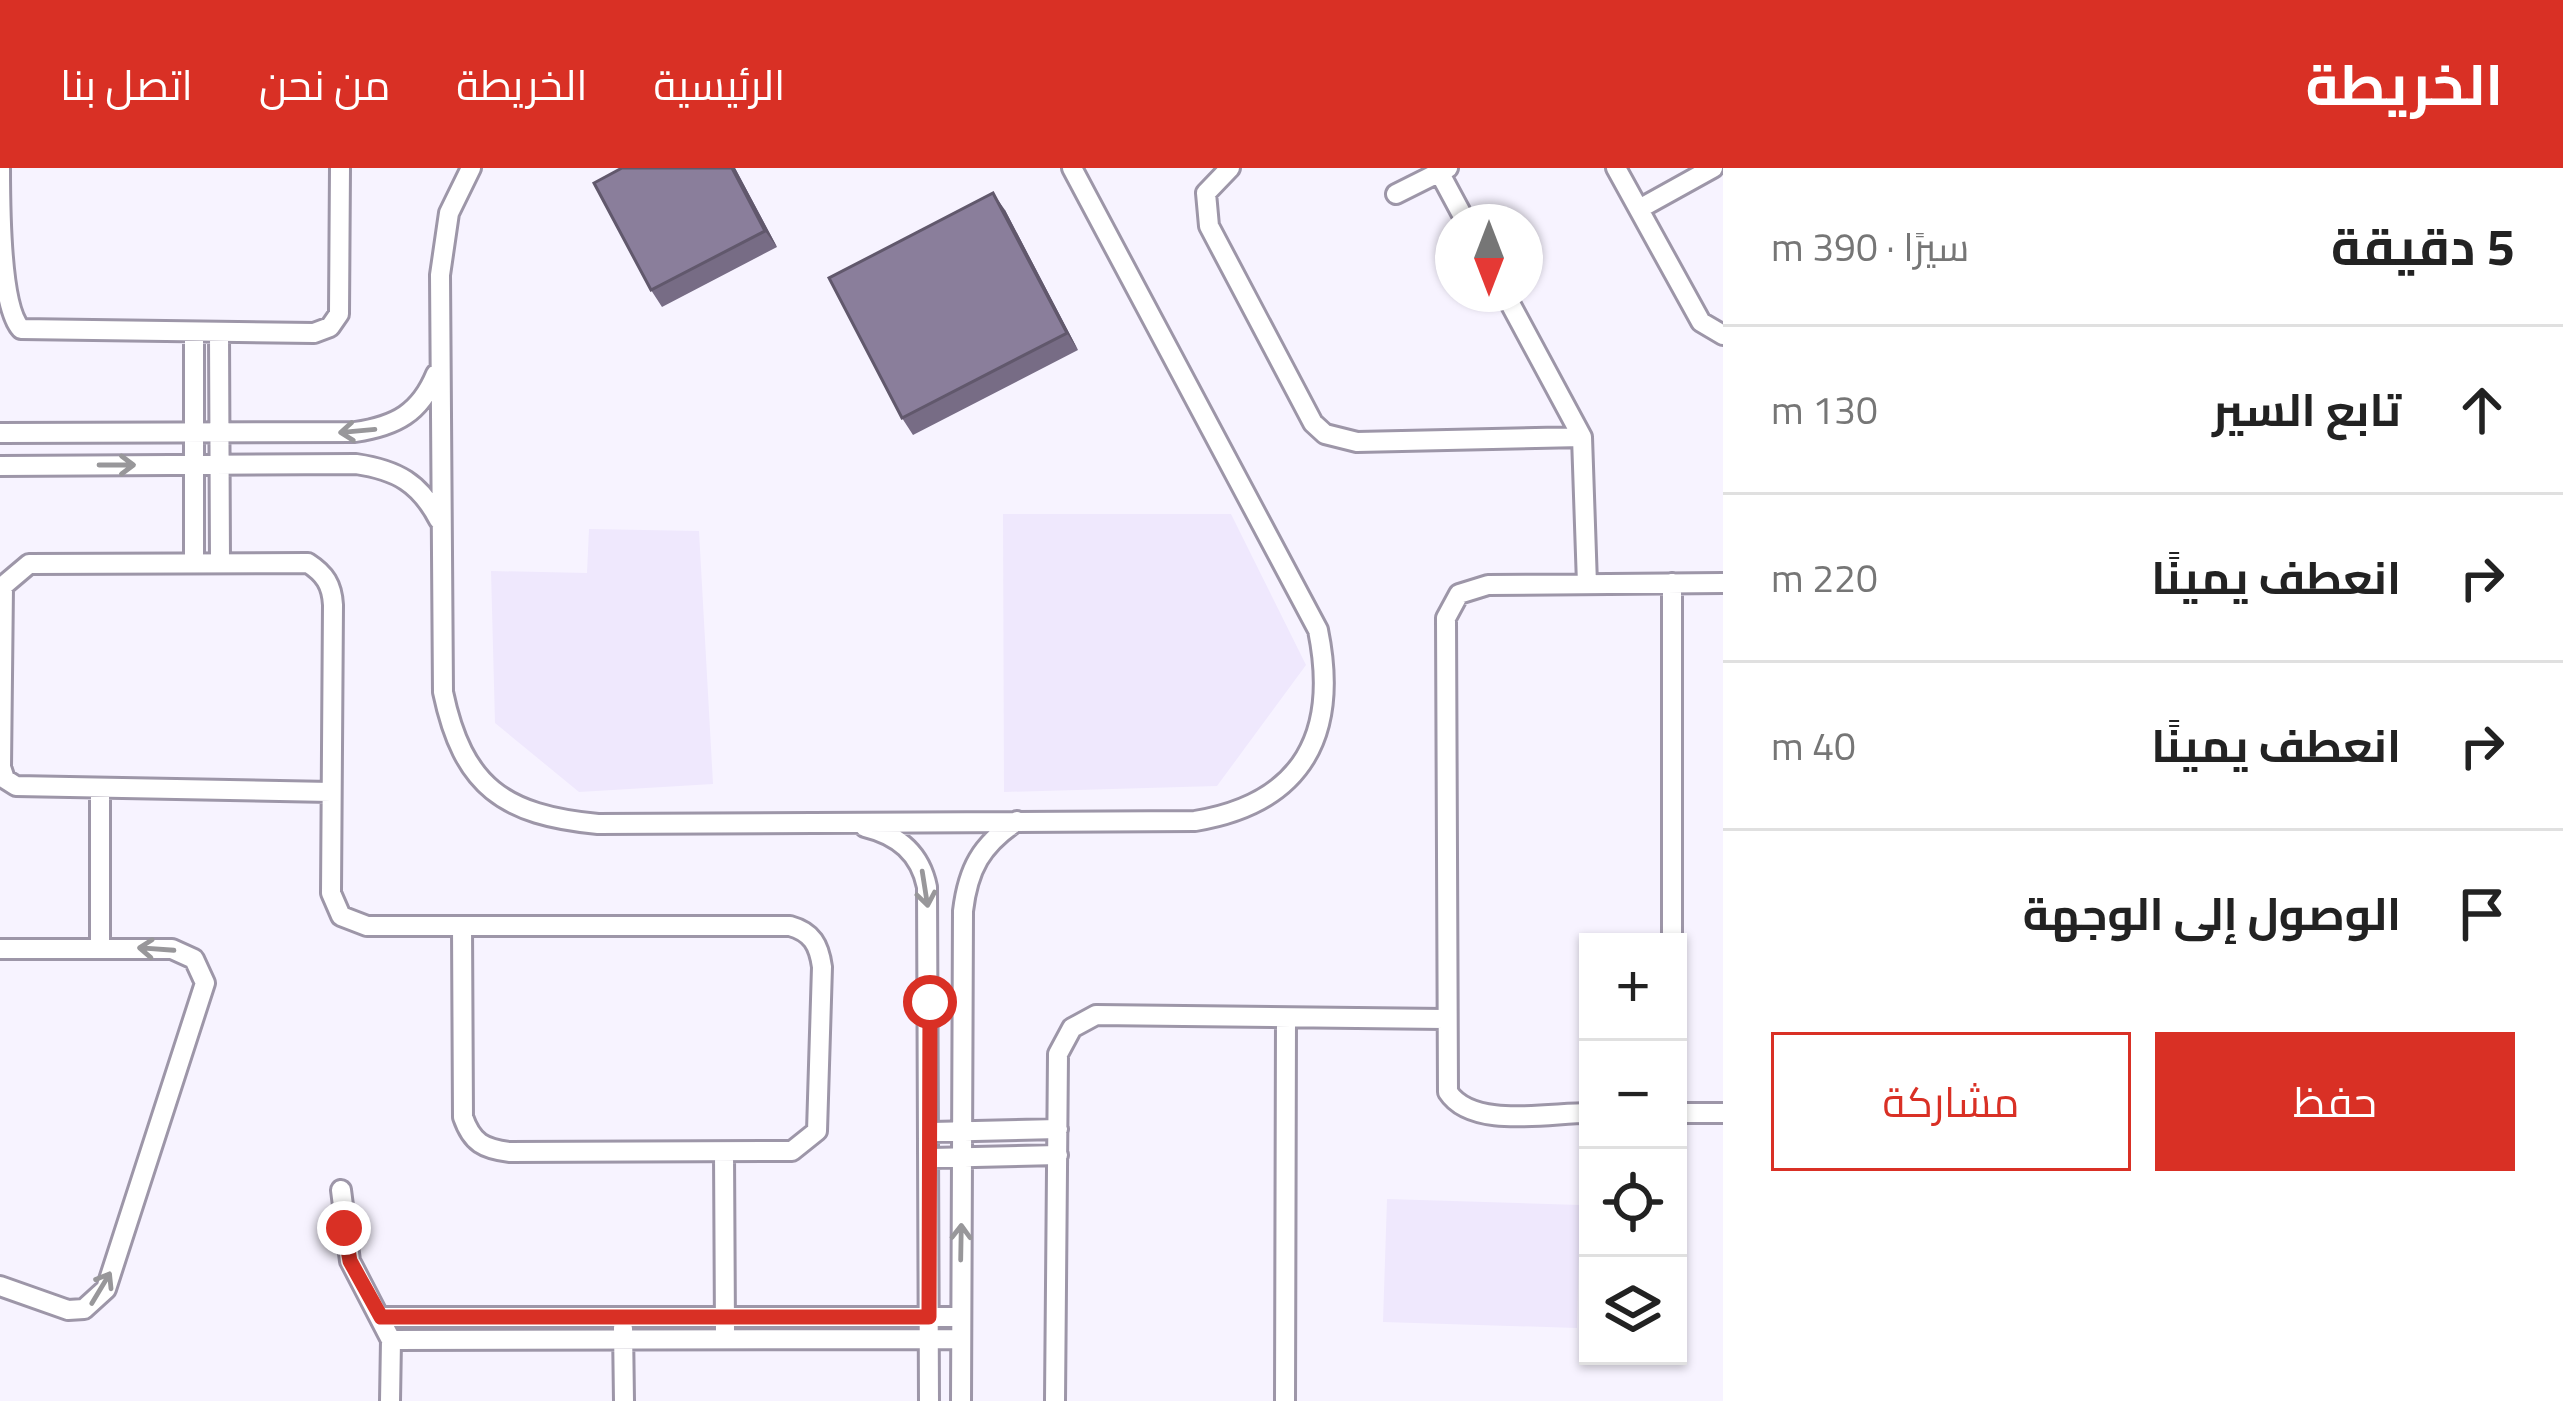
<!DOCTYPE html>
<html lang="ar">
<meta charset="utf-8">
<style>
body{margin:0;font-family:"Titillium Web",Cairo,sans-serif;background:#f6f6f6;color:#222;direction:rtl}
.controls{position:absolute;right:36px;bottom:36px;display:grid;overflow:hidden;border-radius:0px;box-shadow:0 3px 9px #0004}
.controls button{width:108px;height:108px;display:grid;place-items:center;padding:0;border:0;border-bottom:3px solid #e0e0e0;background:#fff;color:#222;font:60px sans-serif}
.compass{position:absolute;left:1435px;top:36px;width:108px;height:108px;border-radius:50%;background:#fff;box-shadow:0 3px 9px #0004;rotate:180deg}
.stop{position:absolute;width:36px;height:36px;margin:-27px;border:9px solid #d93025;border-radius:50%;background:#fff}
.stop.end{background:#d93025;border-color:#fff;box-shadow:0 3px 12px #0008}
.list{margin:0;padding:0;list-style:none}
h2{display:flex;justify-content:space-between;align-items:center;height:156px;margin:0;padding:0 48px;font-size:51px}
h2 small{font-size:39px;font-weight:400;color:#767676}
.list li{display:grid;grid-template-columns:78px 1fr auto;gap:36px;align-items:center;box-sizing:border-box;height:168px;padding:0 48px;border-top:3px solid #e0e0e0}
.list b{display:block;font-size:45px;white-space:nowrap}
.list em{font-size:39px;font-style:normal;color:#767676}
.actions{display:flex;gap:24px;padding:36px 48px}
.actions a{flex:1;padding:27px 0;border:3px solid #d93025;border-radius:0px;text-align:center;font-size:42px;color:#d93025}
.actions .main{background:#d93025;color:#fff}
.icon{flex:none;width:66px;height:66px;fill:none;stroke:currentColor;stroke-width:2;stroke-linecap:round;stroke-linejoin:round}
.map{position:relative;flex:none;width:1723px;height:1233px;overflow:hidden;direction:ltr}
header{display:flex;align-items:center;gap:72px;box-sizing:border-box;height:168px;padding:0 60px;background:#d93025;color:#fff}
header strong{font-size:57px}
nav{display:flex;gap:66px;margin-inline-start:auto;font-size:42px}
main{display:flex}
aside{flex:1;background:#fff}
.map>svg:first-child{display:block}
.built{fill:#efe8fd}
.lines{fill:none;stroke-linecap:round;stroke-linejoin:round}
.street-casing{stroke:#9d96a8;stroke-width:24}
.street{stroke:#fff;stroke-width:18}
.wall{fill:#776c85}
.shaded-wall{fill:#61586c}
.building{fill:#8a7e9b;stroke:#61586c;stroke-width:3}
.oneway{stroke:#98979a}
.route{stroke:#d93025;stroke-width:15}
</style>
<header>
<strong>الخريطة</strong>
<nav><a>الرئيسية</a><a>الخريطة</a><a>من نحن</a><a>اتصل بنا</a></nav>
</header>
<main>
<aside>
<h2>5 دقيقة<small>سيرًا · 390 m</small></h2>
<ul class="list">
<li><svg class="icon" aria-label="ahead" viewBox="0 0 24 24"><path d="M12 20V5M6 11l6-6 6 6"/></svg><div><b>تابع السير</b></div><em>130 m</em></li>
<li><svg class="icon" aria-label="right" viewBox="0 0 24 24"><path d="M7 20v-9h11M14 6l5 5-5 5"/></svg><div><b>انعطف يمينًا</b></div><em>220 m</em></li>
<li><svg class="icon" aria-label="right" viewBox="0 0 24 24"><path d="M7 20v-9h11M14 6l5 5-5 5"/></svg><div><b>انعطف يمينًا</b></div><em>40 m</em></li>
<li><svg class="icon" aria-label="arrive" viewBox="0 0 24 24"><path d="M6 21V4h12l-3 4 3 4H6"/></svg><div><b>الوصول إلى الوجهة</b></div></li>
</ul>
<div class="actions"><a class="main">حفظ</a><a>مشاركة</a></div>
</aside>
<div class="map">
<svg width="1723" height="1233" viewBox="0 0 1723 1233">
<rect width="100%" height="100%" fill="#f7f3ff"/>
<!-- built -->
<path class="built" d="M 1003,346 L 1231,346 L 1306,497 L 1217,618 L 1004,624 Z
M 589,361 L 699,363 L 713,616 L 579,624 L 495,555 L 491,403 L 587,405 Z
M 1387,1031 L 1580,1037 L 1577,1160 L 1383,1154 Z"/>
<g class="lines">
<defs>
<path id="street" d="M 0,0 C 0,40 0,138 21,161 L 314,165 L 330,159 L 339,146 L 340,0
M 471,0 L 449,45 L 440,107 L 443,524 C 463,619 504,647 598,656 L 1195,653 C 1304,635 1339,565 1318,462 L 1072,0
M 1230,0 L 1206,25 L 1209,58 L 1313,255 L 1325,266 L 1357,274 L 1582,269
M 1437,0 L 1466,54
M 1616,0 L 1701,154 L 1723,167
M 1396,26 L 1448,0
M 1639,41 L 1713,0
M 1505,126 L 1582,269 L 1587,416
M 194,165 L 194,395
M 219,165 L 220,395
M 0,265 L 355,264 C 396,258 420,245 436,206
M 0,298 L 356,296 C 397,302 420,315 439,352
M 100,621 L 100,778
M 331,624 L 16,618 L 5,611 L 1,599 L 3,418 L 29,396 L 308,395 C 325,406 332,417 333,437 L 331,725 L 341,748 L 367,758 L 790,758 C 812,764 819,777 822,799 L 817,963 L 792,983 L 510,984 C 484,981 472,975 463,949 L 462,758
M 865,659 C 898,667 920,685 927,719 L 929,1233
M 1672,774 L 1672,415
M 0,781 L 172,781 L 194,791 L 205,815 L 106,1121 L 84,1141 L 68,1142 L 0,1118
M 1588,945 C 1548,945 1472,961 1448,924 L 1446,450 L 1459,426 L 1488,417 L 1723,415
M 1678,945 L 1723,945
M 932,964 L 1058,961
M 724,984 L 725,1162
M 932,990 L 1058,987
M 341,1022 L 350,1093 L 391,1172 L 390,1233
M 381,1149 L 960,1149
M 623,1160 L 624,1233
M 391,1172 L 960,1171
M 961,1233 L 963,743 C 968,701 981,677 1017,653
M 1055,1233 L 1058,886 L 1072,860 L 1096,847 L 1444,851
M 1285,1233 L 1286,850"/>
</defs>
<!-- street casing -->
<use href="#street" class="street-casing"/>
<!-- street -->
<use href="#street" class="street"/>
</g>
<!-- wall -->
<path class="wall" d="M 622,0 L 735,0 L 777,79 L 662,139 L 651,122 Z
M 1005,42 L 1078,182 L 913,267 L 902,250 Z"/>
<!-- shaded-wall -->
<path class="shaded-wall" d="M 732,0 L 735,0 L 777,79 L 765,63 Z
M 993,25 L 1005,42 L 1078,182 L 1067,165 Z"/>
<!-- building -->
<path class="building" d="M 622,0 L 732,0 L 765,63 L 651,122 L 594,15 Z
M 993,25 L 1067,165 L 902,250 L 829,110 Z"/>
<!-- one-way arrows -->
<defs><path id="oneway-shaft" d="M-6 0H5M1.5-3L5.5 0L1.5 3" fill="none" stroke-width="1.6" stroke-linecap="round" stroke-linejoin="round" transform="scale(3)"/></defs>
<g class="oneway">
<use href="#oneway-shaft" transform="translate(357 263) rotate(175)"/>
<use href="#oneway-shaft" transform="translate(117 297)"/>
<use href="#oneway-shaft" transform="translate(925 721) rotate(81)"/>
<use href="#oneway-shaft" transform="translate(156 781) rotate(-176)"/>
<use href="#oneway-shaft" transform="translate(961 1074) rotate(-89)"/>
<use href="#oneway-shaft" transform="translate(101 1120) rotate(-59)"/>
</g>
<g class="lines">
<!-- route -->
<path class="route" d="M 344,1060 L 350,1093 L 381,1149 L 929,1149 L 930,834"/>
</g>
</svg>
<div class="controls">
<button>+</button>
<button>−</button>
<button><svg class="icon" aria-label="locate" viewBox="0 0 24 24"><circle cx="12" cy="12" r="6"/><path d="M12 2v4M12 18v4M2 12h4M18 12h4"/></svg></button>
<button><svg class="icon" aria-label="layers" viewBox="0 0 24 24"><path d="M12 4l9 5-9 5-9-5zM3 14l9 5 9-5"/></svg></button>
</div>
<svg class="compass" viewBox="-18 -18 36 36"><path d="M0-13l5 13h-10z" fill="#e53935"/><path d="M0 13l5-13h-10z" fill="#767676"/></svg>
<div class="stop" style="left:930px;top:834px"></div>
<div class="stop end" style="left:344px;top:1060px"></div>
</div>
</main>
